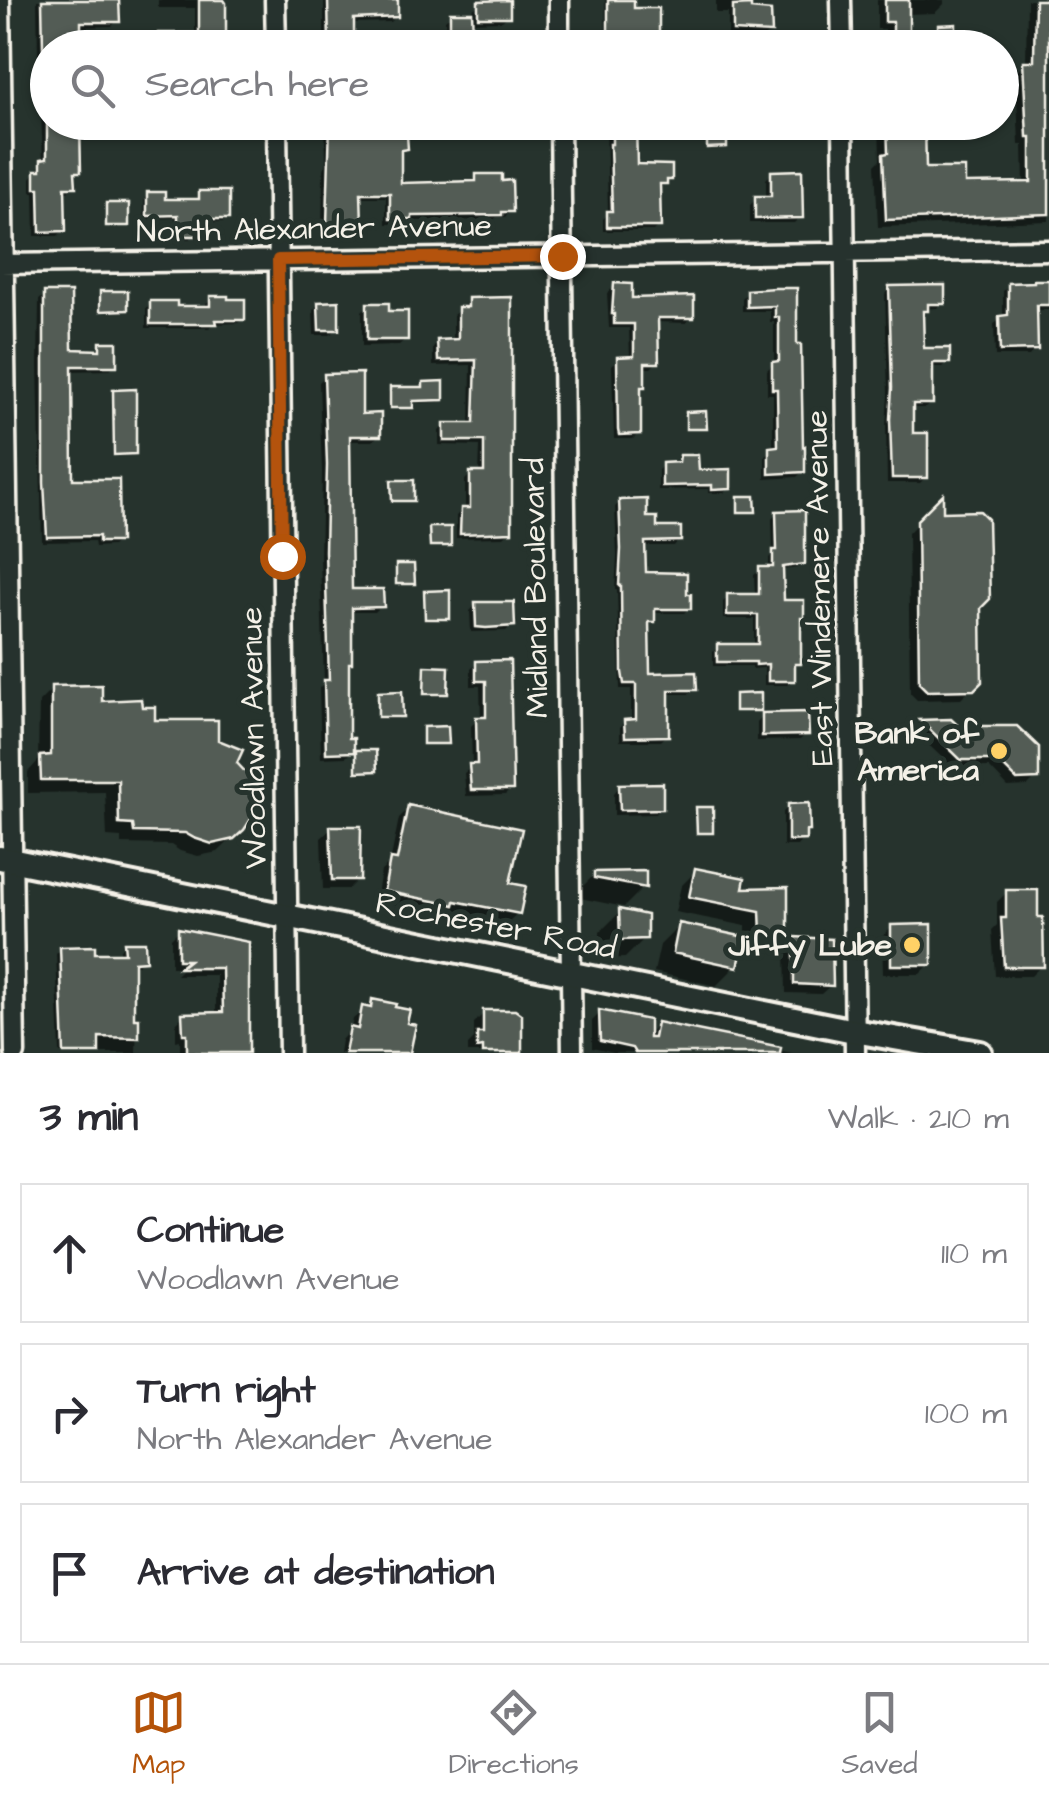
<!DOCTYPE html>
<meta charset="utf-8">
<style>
body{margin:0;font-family:"Architects Daughter",sans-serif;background:#f2f2f3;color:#2b2b33}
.stop{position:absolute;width:30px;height:30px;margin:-22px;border:8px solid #b45309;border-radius:50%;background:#fff}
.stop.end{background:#b45309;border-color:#fff;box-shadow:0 2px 10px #0008}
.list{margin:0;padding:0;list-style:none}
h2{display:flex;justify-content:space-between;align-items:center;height:130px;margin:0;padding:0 40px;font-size:42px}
h2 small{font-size:32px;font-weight:400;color:#7c7c81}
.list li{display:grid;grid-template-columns:65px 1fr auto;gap:30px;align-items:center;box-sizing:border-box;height:140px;margin:0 20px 20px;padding:0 20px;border:2px solid #e1e1e2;border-radius:0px}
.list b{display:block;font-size:38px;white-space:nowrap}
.list p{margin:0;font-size:32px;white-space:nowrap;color:#7c7c81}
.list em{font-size:32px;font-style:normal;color:#7c7c81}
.icon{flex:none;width:55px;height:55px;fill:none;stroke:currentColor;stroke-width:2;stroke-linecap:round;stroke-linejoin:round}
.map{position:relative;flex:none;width:1049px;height:1053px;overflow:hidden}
.search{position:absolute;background:#fff;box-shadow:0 2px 8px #0004;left:30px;right:30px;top:30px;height:110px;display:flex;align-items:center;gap:25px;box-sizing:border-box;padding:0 35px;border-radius:55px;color:#7c7c81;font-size:38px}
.sheet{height:610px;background:#fff}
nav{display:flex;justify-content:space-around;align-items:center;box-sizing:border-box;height:140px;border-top:2px solid #e1e1e2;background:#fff;font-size:28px;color:#7c7c81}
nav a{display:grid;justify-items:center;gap:5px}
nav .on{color:#b45309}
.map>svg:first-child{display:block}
.shadow{fill:#0007}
.building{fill:#525c55;stroke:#f4f1e8;stroke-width:2.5}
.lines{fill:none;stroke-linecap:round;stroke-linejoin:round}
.street-casing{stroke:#f4f1e8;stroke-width:25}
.secondary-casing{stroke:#f4f1e8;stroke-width:30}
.street{stroke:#26332d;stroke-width:18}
.secondary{stroke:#26332d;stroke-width:22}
.route{stroke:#b45309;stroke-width:12}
.poi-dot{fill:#ffd166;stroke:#26332d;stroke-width:4}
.labels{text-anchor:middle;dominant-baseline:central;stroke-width:10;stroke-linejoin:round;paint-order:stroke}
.street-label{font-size:32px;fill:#f4f1e8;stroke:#26332d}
.poi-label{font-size:32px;font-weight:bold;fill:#f4f1e8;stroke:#26332d;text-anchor:end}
</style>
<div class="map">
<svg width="1049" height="1053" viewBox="0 0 1049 1053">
<rect width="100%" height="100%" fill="#26332d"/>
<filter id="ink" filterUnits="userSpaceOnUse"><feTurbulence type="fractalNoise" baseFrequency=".01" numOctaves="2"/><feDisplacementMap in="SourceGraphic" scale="20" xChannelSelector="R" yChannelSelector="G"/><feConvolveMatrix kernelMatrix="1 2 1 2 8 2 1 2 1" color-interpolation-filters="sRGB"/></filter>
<g filter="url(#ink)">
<!-- shadow -->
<path class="shadow" d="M 37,0 L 105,0 L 117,21 L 112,26 L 78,27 L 48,48 L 48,122 L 123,122 L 123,129 L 117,135 L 78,135 L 78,171 L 73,176 L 73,186 L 68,192 L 62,192 L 63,230 L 58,236 L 35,236 L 34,192 L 31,192 L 31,178 L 43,161 L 41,113 L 38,113 L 40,58 L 38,58 Z
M 158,0 L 224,0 L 224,48 L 154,48 L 154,41 L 159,36 L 195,35 L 195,8 L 158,8 Z
M 324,0 L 388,0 L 396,16 L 390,22 L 351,23 L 351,48 L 324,48 Z
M 481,0 L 508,0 L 508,16 L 502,21 L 470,22 L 471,48 L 455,48 L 455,39 L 446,39 L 445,20 L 451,15 L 474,14 L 473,9 L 481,4 Z
M 605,0 L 631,0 L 631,11 L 657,47 L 665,48 L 606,48 Z
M 716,0 L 737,0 L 737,8 L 769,32 L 763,38 L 728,37 L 728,13 L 716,13 Z
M 877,0 L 944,0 L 944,4 L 935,13 L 907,14 L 907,41 L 923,41 L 922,48 L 886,48 L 885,29 L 877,29 Z
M 1027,0 L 1049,0 L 1049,221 L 878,227 L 875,165 L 880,160 L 879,122 L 922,122 L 923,171 L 963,186 L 1024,185 L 1023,145 L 1019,145 L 1016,72 L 1026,64 Z
M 389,44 L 408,44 L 407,48 L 386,48 Z
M 195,122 L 224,122 L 224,125 L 219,130 L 195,130 Z
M 325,122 L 358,122 L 363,134 L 405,148 L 398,155 L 399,185 L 471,182 L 477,177 L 510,211 L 505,217 L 497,217 L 493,220 L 406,221 L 404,224 L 386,224 L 386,197 L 359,197 L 359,223 L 354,228 L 322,229 L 323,174 L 326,161 Z
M 606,122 L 641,122 L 641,129 L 634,134 L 634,167 L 670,179 L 660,188 L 658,226 L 653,231 L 603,231 L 603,219 L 608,214 Z
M 755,122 L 803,122 L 803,129 L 797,135 L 756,136 Z
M 772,173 L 800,217 L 794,223 L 750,223 L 750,205 L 756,199 L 766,199 L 766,179 Z
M 200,193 L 227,218 L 223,222 L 194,222 L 194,235 L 190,239 L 175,239 L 175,218 L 144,219 L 144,199 L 148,195 L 163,201 L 196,201 Z
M 107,206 L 127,225 L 124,227 L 105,227 L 105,208 Z
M 1049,282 L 1049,310 L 1035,310 L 1035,349 L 1029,356 L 995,356 L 994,324 L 1003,318 L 1003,291 L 1009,285 Z
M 629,286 L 629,301 L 692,317 L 686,323 L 656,322 L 657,362 L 651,368 L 642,368 L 643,386 L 638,391 L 639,433 L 633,439 L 614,439 L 612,365 L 618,359 L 630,359 L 629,328 L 609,328 L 607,293 L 613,288 Z
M 890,288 L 943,303 L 937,308 L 925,309 L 921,315 L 921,350 L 947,362 L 942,367 L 930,367 L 931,403 L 925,408 L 910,408 L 911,436 L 926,477 L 920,483 L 887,483 L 886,426 L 888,395 L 885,294 Z
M 795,291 L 795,346 L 803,471 L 797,477 L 765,479 L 765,455 L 773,449 L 773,394 L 767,394 L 767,370 L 774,363 L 774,322 L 770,322 L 770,311 L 742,311 L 742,298 L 748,292 Z
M 101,293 L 125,309 L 123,312 L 98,312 L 98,296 Z
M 45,295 L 69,352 L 96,350 L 101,345 L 115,365 L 109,370 L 69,371 L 70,482 L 118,541 L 112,546 L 95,547 L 94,541 L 42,542 L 38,365 L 39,300 Z
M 211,299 L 243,319 L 238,323 L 213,324 L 209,328 L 146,328 L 146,308 L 151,303 L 174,308 L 206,308 L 206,303 Z
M 469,300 L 510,531 L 504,537 L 456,538 L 456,516 L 462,510 L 465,510 L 465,480 L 471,474 L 479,474 L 480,446 L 439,445 L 439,431 L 445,425 L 470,425 L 471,365 L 433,366 L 433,348 L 439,342 L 453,342 L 453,315 L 459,310 L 463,310 L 463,306 Z
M 319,304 L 337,329 L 330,335 L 314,335 L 313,310 Z
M 368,305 L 386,314 L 406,339 L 399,345 L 362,346 L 362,311 Z
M 325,376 L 379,435 L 373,441 L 347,441 L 350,592 L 381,606 L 375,612 L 350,612 L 346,666 L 347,741 L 352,751 L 346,757 L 321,758 L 319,688 L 324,683 L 320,558 L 322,472 L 319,382 Z
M 424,384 L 441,399 L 439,402 L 410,403 L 408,409 L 388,409 L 388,392 L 391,390 L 422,389 Z
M 114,392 L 133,453 L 131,456 L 112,456 L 112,395 Z
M 681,457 L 696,473 L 729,488 L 724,493 L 708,493 L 708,489 L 658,490 L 658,470 L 663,465 L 676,462 Z
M 392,483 L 412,500 L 409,502 L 390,502 L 390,485 Z
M 940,500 L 941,514 L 979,607 L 979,681 L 961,699 L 917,700 L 910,693 L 908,533 Z
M 620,502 L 654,530 L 679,540 L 674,546 L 643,546 L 644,575 L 689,608 L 684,613 L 652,613 L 652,620 L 647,626 L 647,675 L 694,689 L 689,694 L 666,694 L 667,735 L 661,741 L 620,741 L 620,727 L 625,722 L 631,722 L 631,689 L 620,689 L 617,590 L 615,590 L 617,556 L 615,507 Z
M 777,513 L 803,563 L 797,568 L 781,570 L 782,603 L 799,662 L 792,669 L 793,680 L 787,685 L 764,685 L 764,668 L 752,669 L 752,666 L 713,666 L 713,652 L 718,647 L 754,647 L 754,619 L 723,619 L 723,602 L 728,597 L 755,596 L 754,575 L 760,570 L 769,569 L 769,558 L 773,554 L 772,519 Z
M 425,593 L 447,618 L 445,620 L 424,621 L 423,596 Z
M 476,605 L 512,625 L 506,631 L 471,632 L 470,611 Z
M 477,663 L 508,663 L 511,789 L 505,795 L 466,796 L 464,773 L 472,767 L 471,726 L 477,720 L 481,720 L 480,686 L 471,686 L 471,669 Z
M 426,669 L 446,693 L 443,696 L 423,695 L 423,671 Z
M 52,689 L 215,742 L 234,763 L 249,822 L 218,852 L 198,856 L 180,851 L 171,845 L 121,844 L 121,838 L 107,837 L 105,792 L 28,793 L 28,772 L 38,761 L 39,702 Z
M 379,694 L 400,716 L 398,719 L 377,719 L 377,696 Z
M 763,715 L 806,734 L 800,740 L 757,741 L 757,722 Z
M 921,722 L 950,722 L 967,738 L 1036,778 L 1028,786 L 1008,787 L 989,767 L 953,768 L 913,730 Z
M 620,786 L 661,808 L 655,814 L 614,815 L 614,793 Z
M 789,806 L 803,839 L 797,846 L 783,846 L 783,812 Z
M 409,808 L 507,885 L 518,913 L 508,922 L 446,910 L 442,914 L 376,900 L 381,871 L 390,863 L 399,818 Z
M 331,829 L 358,879 L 348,889 L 323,889 L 321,838 Z
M 696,871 L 740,890 L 786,931 L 770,947 L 746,947 L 746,926 L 675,912 L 681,886 Z
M 595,874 L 644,887 L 624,907 L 575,897 L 575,894 Z
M 1007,892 L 1036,919 L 1041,966 L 1031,976 L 995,976 L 992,930 L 997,925 L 997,902 Z
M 620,912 L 645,938 L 625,958 L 601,959 L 600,932 Z
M 680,925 L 736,966 L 716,986 L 654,972 L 660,945 Z
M 892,927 L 930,964 L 920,974 L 883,974 L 882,937 Z
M 179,930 L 246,944 L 247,1053 L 180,1053 L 180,1040 L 176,1041 L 176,1023 L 183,1016 L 216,1015 L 216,975 L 176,975 L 184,967 L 171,967 L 171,938 Z
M 795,939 L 831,985 L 821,994 L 786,993 L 785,949 Z
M 125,944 L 143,960 L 138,965 L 132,965 L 132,1021 L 137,1021 L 136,1053 L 60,1053 L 56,954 L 61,949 L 93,955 L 120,955 L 120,949 Z
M 373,1002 L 404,1025 L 410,1053 L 339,1053 L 341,1040 L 351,1029 L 353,1019 Z
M 484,1013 L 519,1016 L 519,1053 L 468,1053 L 468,1045 L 474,1039 L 474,1023 Z
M 600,1013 L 646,1036 L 658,1024 L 792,1053 L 614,1053 L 592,1048 L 592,1021 Z"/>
<!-- building -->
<path class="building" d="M 42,0 L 119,0 L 120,22 L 81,22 L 81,48 L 43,48 Z
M 199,0 L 224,0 L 226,3 L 226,48 L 158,48 L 158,33 L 199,33 Z
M 328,0 L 398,0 L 398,17 L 354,19 L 354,46 L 329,46 Z
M 510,0 L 510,17 L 478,17 L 478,1 Z
M 608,0 L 634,0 L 634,8 L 659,8 L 659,48 L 608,48 Z
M 885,0 L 909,0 L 909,48 L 893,48 L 893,22 L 885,22 Z
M 1035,0 L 1049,0 L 1049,214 L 886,220 L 883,154 L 888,153 L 887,122 L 925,122 L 926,168 L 965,168 L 965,183 L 1031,182 L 1031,137 L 1027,137 L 1023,61 L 1034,61 Z
M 751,5 L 751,9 L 771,11 L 772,33 L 733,31 L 733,6 Z
M 450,12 L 472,12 L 473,34 L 450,34 Z
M 956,24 L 956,45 L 938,45 L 938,25 Z
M 47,122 L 80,122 L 81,172 L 75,172 L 76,187 L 65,187 L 66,231 L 40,232 L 39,188 L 35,188 L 35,170 L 41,170 L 41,159 L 47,158 Z
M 330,122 L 365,123 L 365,132 L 401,131 L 401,135 L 407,135 L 408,149 L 401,150 L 401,183 L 476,181 L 476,174 L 502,174 L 502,181 L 512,180 L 513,212 L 502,212 L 502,215 L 412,216 L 412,219 L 390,219 L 390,193 L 361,193 L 362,224 L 327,224 Z
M 612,122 L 636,122 L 637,164 L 672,165 L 672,180 L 667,180 L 667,184 L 660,184 L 661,227 L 607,227 L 607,211 L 612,211 L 610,144 L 612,144 Z
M 707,122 L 727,122 L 727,147 L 707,148 Z
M 802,170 L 803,218 L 755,219 L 755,196 L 771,196 L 771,171 Z
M 199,191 L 229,191 L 229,219 L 197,219 L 197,236 L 178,236 L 178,215 L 147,216 L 147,192 L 165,192 L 165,199 L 199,199 Z
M 106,203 L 129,203 L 129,226 L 106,226 Z
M 1034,280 L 1049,280 L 1049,305 L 1037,305 L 1038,350 L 1000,351 L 999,316 L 1008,315 L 1008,283 L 1034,282 Z
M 614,283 L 632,284 L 632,298 L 694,296 L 694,318 L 658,318 L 659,363 L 645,363 L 645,387 L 641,387 L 641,434 L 619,435 L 618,430 L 617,357 L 634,356 L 634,324 L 614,324 L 614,314 L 612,314 Z
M 945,285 L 945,304 L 928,304 L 928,311 L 923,311 L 924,348 L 950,348 L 950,363 L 933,363 L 933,404 L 913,404 L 913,433 L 928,433 L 928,478 L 892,478 L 890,419 L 892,388 L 889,286 Z
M 775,288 L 797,288 L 797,344 L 801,344 L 803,447 L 805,446 L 805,472 L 769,474 L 769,447 L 778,446 L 777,389 L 772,389 L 772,362 L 779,361 L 779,317 L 775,317 L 775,306 L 747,307 L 747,290 Z
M 100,291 L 128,291 L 128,310 L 100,311 Z
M 44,292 L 71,292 L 72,349 L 100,350 L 100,342 L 117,342 L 117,366 L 72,366 L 73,479 L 119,479 L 120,542 L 99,542 L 99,536 L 47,537 L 44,482 Z
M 210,296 L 228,296 L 228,299 L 245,299 L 245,320 L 216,320 L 217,324 L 150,324 L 150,301 L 177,301 L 177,306 L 210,306 Z
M 512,297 L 512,532 L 460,534 L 461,508 L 470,508 L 470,472 L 484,472 L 484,441 L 444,441 L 444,423 L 474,423 L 476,360 L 438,361 L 437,340 L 458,339 L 458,307 L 468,307 L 468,298 Z
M 339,301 L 339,330 L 319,330 L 318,302 Z
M 367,303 L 389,303 L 389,311 L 408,311 L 408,340 L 367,340 Z
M 362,373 L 362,414 L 381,413 L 381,436 L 350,436 L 352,589 L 383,589 L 384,607 L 352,608 L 352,663 L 349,663 L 349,738 L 354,738 L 354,752 L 326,753 L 324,680 L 329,680 L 325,551 L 327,465 L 324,374 Z
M 444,381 L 444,400 L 413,401 L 413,408 L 390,408 L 390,387 L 423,387 L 423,382 Z
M 136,389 L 136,454 L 114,455 L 113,390 Z
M 706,411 L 707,429 L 686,429 L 686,412 Z
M 680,455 L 698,455 L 699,470 L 731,469 L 731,489 L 712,490 L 712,485 L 662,486 L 662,463 L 679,462 Z
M 391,480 L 414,480 L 414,501 L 392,501 Z
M 943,494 L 943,512 L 980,511 L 988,519 L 990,599 L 981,608 L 982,682 L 974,690 L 927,691 L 919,683 L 917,520 Z
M 738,496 L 755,496 L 756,512 L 738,512 Z
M 647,499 L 647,517 L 657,517 L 657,527 L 681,527 L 681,541 L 645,542 L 646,572 L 687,573 L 687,594 L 691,594 L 691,609 L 655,609 L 655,622 L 649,622 L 650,673 L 696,672 L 697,690 L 669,690 L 669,736 L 625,737 L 624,720 L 636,719 L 636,684 L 624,684 L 622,672 L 621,586 L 619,586 L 621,549 L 619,500 Z
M 805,510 L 805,564 L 783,567 L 784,600 L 804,600 L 804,618 L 801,618 L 801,664 L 795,664 L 795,681 L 768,681 L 768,664 L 756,665 L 756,662 L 717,662 L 717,644 L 758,644 L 758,615 L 727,615 L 727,594 L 759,594 L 759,567 L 773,567 L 773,550 L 777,550 L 776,511 Z
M 429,527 L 451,527 L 451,546 L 430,546 Z
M 396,564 L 414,564 L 415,584 L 396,584 Z
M 450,590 L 450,619 L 425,619 L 424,591 Z
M 475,602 L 514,602 L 515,626 L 486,628 L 476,627 Z
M 510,660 L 513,790 L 471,790 L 469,764 L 477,764 L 476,717 L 486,717 L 486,681 L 476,681 L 476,661 Z
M 425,666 L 449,667 L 448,694 L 424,694 Z
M 102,685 L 102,701 L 141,699 L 142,707 L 155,707 L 155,720 L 218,720 L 218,740 L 243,750 L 237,763 L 251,778 L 256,788 L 255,813 L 244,830 L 234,839 L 212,844 L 194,838 L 185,833 L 134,832 L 133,825 L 119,824 L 118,780 L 41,780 L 40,756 L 51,755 L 51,686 Z
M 402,691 L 403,717 L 378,717 L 378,692 Z
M 761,693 L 761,711 L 735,711 L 735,694 Z
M 808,712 L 809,735 L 762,736 L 762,713 Z
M 951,719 L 967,734 L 974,726 L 1017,726 L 1039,747 L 1039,779 L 1017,780 L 997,760 L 961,760 L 920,720 Z
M 448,726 L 449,744 L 423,744 L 423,727 Z
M 356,750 L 376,750 L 377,771 L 356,772 Z
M 663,783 L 663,809 L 620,810 L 619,784 Z
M 809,803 L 810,831 L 806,831 L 806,840 L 788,841 L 788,804 Z
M 408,805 L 522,829 L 510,883 L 526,886 L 520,914 L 455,901 L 454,905 L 384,891 L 390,859 L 397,860 Z
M 696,807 L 713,807 L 713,833 L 697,833 Z
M 330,826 L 361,826 L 360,880 L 332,880 Z
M 695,868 L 745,878 L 743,888 L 788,887 L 788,932 L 761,933 L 760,911 L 689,897 Z
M 646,871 L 646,888 L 594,878 L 594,872 Z
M 1006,890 L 1038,890 L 1038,917 L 1043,917 L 1044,967 L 1004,967 L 1001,918 L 1006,918 Z
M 619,909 L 647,915 L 647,939 L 620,940 Z
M 679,923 L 745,937 L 738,967 L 673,953 Z
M 932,924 L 932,965 L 891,965 L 891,925 Z
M 178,928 L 249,942 L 249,1053 L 187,1053 L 187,1034 L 183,1034 L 182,1013 L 223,1012 L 222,968 L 179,968 L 189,960 L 178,960 Z
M 794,937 L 832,939 L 833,986 L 794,984 Z
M 124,942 L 145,942 L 146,961 L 134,962 L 134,1018 L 139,1018 L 139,1038 L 99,1037 L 99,1053 L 64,1053 L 60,947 L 95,946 L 95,953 L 125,953 Z
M 372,999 L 396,1004 L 395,1007 L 410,1010 L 407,1023 L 416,1025 L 410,1053 L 345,1053 L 350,1027 L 358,1029 L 362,1006 L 371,1008 Z
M 483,1010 L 515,1010 L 522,1015 L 522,1053 L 483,1053 L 483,1047 L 477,1048 L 477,1033 L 483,1033 Z
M 599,1010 L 649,1020 L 649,1038 L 654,1038 L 657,1022 L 781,1047 L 780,1053 L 635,1053 L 632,1048 L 600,1041 Z"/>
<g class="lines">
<defs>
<path id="street" d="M 0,0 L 15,1053
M 275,0 L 276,48
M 559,0 L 559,48
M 841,0 L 842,48
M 277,122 L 289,1053
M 560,122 L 572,1053
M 843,122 L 855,1053
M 0,264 L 1049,250"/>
<path id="secondary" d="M 0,858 L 854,1031 L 980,1053"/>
</defs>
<!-- street casing -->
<use href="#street" class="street-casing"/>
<!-- secondary casing -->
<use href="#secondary" class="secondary-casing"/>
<!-- street -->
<use href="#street" class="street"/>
<!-- secondary -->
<use href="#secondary" class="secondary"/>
</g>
</g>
<g class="lines" filter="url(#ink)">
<!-- route -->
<path class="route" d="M 282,556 L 278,260 L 562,256"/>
</g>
<!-- markers -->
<g class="poi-dot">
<circle cx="999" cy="751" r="10"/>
<circle cx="912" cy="945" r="10"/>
</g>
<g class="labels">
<!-- street labels -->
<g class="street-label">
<text transform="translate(314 229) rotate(-1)">North Alexander Avenue</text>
<text transform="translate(536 588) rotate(-91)">Midland Boulevard</text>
<text transform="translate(820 588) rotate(-91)">East Windemere Avenue</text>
<text transform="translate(254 738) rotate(-91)">Woodlawn Avenue</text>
<text transform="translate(496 926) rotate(11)">Rochester Road</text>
</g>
<!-- poi labels -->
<g class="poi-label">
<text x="979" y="733">Bank of<tspan x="979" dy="37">America</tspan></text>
<text x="892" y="945">Jiffy Lube</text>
</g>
</g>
</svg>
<div class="stop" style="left:282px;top:556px"></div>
<div class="stop end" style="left:562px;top:256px"></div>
<div class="search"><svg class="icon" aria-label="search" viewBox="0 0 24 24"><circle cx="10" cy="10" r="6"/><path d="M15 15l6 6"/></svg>Search here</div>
</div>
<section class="sheet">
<h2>3 min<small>Walk · 210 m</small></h2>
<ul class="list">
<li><svg class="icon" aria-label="ahead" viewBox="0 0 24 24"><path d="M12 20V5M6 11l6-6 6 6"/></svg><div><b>Continue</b><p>Woodlawn Avenue</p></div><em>110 m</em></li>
<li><svg class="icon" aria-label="right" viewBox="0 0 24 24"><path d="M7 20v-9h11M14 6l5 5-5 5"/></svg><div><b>Turn right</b><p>North Alexander Avenue</p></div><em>100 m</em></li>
<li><svg class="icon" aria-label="arrive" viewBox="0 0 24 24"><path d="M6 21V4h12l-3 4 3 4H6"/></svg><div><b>Arrive at destination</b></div></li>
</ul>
</section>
<nav>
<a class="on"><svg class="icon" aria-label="map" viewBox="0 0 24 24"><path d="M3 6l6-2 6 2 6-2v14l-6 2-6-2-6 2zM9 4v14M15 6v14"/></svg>Map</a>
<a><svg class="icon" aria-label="directions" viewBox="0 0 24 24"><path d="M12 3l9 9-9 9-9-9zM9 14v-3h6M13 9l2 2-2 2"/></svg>Directions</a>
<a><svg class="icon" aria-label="saved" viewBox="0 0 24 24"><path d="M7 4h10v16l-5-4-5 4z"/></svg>Saved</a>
</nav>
